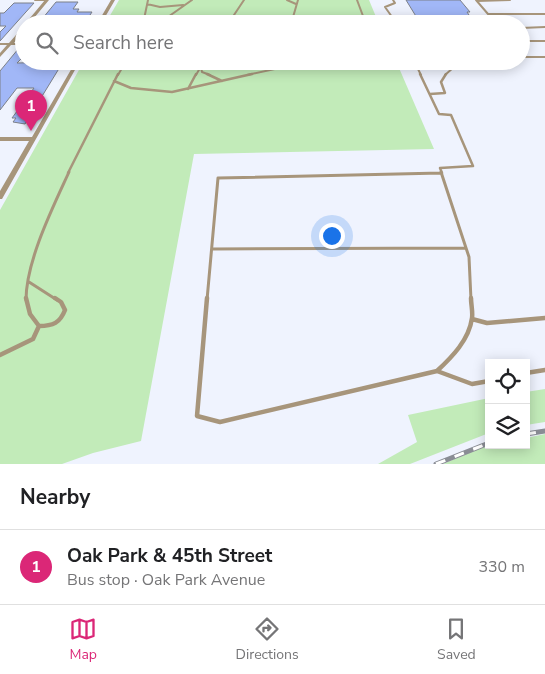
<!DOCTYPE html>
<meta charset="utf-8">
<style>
body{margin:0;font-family:"Nunito Sans",sans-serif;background:#f2f2f2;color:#202124}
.controls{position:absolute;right:15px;bottom:15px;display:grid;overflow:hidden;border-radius:0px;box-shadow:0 2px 12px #0003}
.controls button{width:45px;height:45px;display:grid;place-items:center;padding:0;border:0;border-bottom:1px solid #e0e0e0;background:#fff;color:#202124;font:25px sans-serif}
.you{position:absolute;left:331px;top:235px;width:18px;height:18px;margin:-12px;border:4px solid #fff;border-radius:50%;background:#1a73e8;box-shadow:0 0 0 8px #1a73e833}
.badge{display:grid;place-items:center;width:32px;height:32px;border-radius:50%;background:#db2777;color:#fff;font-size:16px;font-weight:700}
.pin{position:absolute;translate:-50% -41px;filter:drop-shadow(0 1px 2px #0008)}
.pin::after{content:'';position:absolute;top:26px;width:18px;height:15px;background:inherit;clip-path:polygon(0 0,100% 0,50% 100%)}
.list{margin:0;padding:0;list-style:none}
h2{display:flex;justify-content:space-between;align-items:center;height:65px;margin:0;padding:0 20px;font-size:21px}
h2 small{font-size:16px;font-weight:400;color:#757577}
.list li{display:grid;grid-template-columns:32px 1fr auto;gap:15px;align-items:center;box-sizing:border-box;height:75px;padding:0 20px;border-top:1px solid #e0e0e0}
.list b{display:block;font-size:19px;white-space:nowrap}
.list p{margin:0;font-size:16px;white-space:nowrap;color:#757577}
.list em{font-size:16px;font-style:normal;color:#757577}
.icon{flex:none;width:28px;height:28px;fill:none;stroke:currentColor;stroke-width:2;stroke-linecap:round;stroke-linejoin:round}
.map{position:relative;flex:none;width:545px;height:464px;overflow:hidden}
.search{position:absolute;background:#fff;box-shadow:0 2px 12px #0003;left:15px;right:15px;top:15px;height:55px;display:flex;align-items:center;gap:12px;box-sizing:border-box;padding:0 18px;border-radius:28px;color:#757577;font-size:19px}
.sheet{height:140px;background:#fff}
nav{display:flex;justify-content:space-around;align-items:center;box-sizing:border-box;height:70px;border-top:1px solid #e0e0e0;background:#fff;font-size:14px;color:#757577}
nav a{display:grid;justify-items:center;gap:2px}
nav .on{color:#db2777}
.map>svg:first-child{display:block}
.green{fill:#c2ebb9}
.building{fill:#a1b7f7;stroke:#7c8089}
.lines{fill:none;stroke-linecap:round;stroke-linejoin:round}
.service-far3{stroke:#a7957b;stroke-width:2}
.service-far2{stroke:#a7957b;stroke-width:2.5}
.service-far1{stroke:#a7957b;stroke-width:3}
.service{stroke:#a7957b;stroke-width:4.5}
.minor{fill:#a7957b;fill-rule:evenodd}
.rail-casing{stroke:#8a8d95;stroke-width:5}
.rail{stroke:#fff;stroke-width:3;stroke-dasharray:10;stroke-linecap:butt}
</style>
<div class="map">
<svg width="545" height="464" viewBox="0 0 545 464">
<rect width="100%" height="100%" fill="#eff3fe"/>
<!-- green -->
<path class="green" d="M 119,0 L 369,0 L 379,24 L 105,24 Z
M 84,61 L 396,61 L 434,149 L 194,154 L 141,441 L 93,453 L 62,464 L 0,464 L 0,210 Z
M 545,389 L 545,422 L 526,425 L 526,392 Z
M 489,398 L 489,433 L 410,464 L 378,464 L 417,442 L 408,415 Z
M 545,434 L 545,464 L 443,464 L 478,449 L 494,445 L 526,445 L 526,438 Z"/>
<!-- building -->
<path class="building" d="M 406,0 L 460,0 L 470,12 L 467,12 L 471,18 L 417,18 Z
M 56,2 L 78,2 L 73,9 L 79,9 L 77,12 L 92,12 L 84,24 L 38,24 Z
M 14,3 L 34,3 L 0,41 L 0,32 L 6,26 L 0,26 L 0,13 L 4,13 Z
M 19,48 L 24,48 L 24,56 L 17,63 L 63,62 L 25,124 L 13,122 L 16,118 L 12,118 L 34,88 L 17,88 L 0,110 L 0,71 Z"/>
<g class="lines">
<!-- service-far3 -->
<path class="service-far3" d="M 35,0 L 47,0
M 287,0 L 296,4
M 357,0 L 366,24
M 393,0 L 395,3 L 385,7 L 397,24
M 476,0 L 488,14 L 545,14
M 477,1 L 510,0
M 147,4 L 160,7 L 183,5
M 143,24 L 148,0
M 158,24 L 192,0
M 228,24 L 244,0
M 291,24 L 298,0
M 447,24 L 463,23
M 464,24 L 493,24
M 521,28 L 545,27
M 521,41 L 545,41
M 521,57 L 545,57
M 414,61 L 421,75
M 489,61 L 491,64 L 511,66 L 516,63 L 515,61
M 201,67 L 202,72 L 210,75
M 118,75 L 126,61
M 196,75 L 204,61
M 247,75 L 312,61
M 445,75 L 454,67 L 473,61"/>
<!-- service-far2 -->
<path class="service-far2" d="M 207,74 L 222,81
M 420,74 L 439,114 L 451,115 L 473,166 L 440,168 L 442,173
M 114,81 L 131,88 L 172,92 L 252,74
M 188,89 L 196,74
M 430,94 L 445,93 L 441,82 L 446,74
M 68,173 L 118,74"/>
<!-- service-far1 -->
<path class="service-far1" d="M 441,172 L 469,257 L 471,300
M 212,249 L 466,248
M 29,282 L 57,300
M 26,300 C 26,261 53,207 69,172
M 207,300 L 218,178 L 441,173"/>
<!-- service -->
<path class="service" d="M 26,298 L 30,314 L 39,326 C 53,326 60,323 65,310 L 61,302 L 55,298
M 207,298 L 197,416 L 220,422 L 437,371
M 471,298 C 471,305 473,312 472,318 C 469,340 452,357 437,371 L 472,384 L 489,381
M 472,319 L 487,323 L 545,318
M 0,355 L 33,339 L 39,326
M 526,373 L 545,370"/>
<!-- minor -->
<path class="minor" d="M 45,0 L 49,0 L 29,24 L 25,24 Z
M 111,0 L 115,0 L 101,24 L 97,24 Z
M 23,27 L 24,27 L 24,31 L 14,43 L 24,43 L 24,45 L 11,45 L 0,57 L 0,53 L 7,45 L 0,45 L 0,43 L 9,43 Z
M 76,61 L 80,61 L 2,199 L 0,199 L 0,191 L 29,141 L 0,141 L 0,137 L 32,137 Z"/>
<defs>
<path id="rail" d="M 526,434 L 545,431
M 436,464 L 489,443"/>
</defs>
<!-- rail casing -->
<use href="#rail" class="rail-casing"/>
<!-- rail -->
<use href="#rail" class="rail"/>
</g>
</svg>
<div class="controls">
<button><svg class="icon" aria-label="locate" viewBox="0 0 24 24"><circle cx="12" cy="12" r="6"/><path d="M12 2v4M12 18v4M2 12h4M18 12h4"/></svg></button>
<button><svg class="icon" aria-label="layers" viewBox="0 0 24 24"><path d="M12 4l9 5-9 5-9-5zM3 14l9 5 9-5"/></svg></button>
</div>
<div class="you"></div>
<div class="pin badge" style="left:31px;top:131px">1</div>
<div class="search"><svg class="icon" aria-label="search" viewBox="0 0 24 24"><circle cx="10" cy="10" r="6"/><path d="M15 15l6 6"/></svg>Search here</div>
</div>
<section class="sheet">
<h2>Nearby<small></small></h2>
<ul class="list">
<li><span class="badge">1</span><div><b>Oak Park &amp; 45th Street</b><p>Bus stop · Oak Park Avenue</p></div><em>330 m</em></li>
</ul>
</section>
<nav>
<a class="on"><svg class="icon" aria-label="map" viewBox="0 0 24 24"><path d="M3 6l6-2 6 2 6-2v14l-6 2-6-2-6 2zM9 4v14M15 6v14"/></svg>Map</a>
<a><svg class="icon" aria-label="directions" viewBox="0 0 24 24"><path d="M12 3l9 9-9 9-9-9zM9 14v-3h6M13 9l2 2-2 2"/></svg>Directions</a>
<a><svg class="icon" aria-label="saved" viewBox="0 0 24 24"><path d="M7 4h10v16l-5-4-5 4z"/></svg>Saved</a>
</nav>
